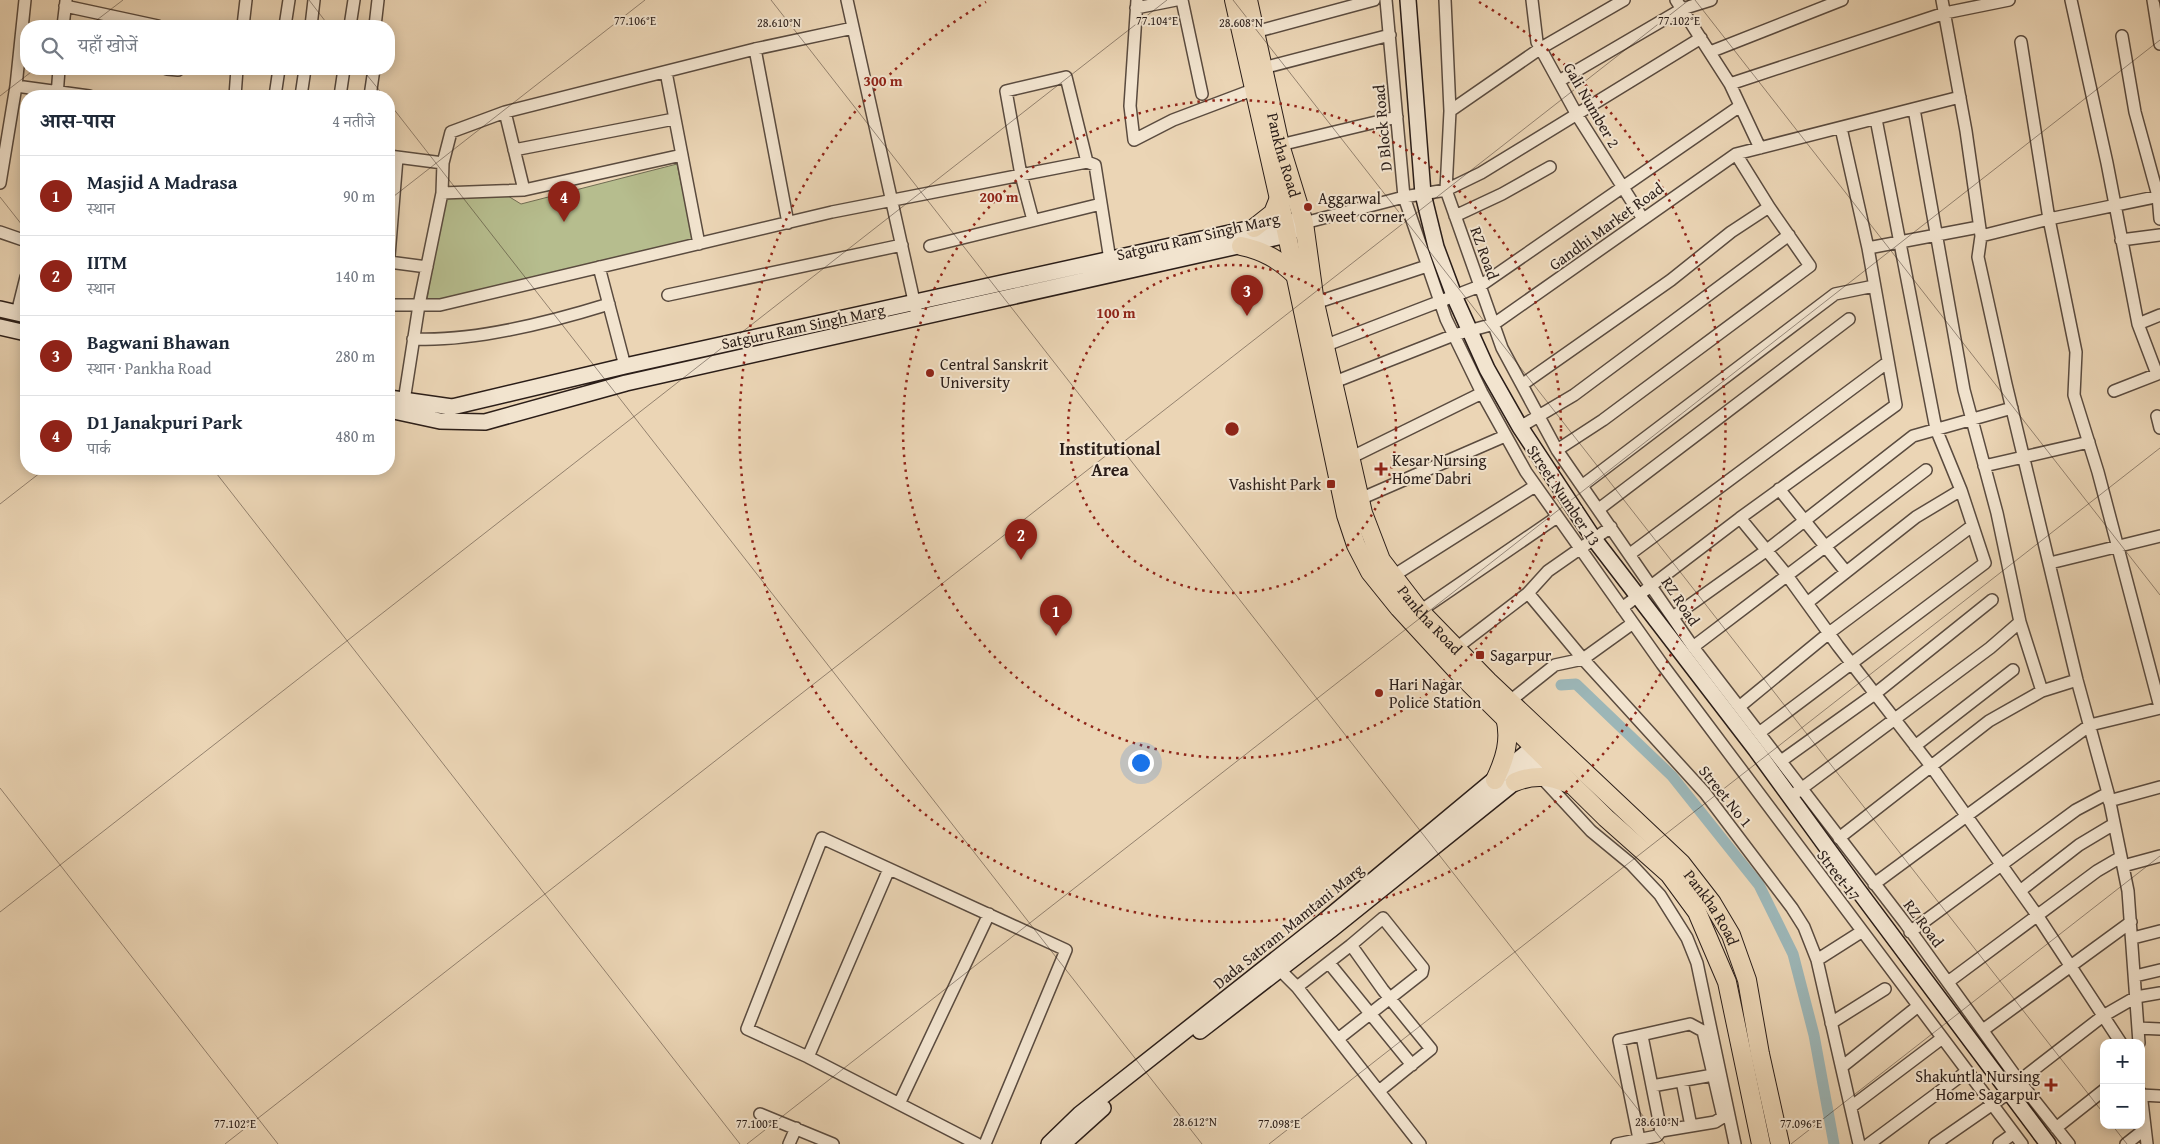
<!DOCTYPE html>
<html lang="hi">
<meta charset="utf-8">
<style>
body{margin:0;font-family:"Gentium Book Plus","Noto Serif Devanagari",serif;background:#f6f6f7;color:#1f2937}
.controls{position:absolute;right:15px;bottom:15px;display:grid;overflow:hidden;border-radius:10px;box-shadow:0 2px 12px #0003}
.controls button{width:45px;height:45px;display:grid;place-items:center;padding:0;border:0;border-bottom:1px solid #e0e1e3;background:#fff;color:#1f2937;font:25px sans-serif}
.you{position:absolute;left:1140px;top:762px;width:18px;height:18px;margin:-12px;border:4px solid #fff;border-radius:50%;background:#1a73e8;box-shadow:0 0 0 8px #1a73e833}
.badge{display:grid;place-items:center;width:32px;height:32px;border-radius:50%;background:#8f2418;color:#fff;font-size:16px;font-weight:700}
.pin{position:absolute;translate:-50% -41px;filter:drop-shadow(0 1px 2px #0008)}
.pin::after{content:'';position:absolute;top:26px;width:18px;height:15px;background:inherit;clip-path:polygon(0 0,100% 0,50% 100%)}
.list{margin:0;padding:0;list-style:none}
h2{display:flex;justify-content:space-between;align-items:center;height:65px;margin:0;padding:0 20px;font-size:21px}
h2 small{font-size:16px;font-weight:400;color:#747a83}
.list li{display:grid;grid-template-columns:32px 1fr auto;gap:15px;align-items:center;box-sizing:border-box;height:80px;padding:0 20px;border-top:1px solid #e0e1e3}
.list b{display:block;font-size:19px;white-space:nowrap}
.list p{margin:0;font-size:16px;white-space:nowrap;color:#747a83}
.list em{font-size:16px;font-style:normal;color:#747a83}
.icon{flex:none;width:28px;height:28px;fill:none;stroke:currentColor;stroke-width:2;stroke-linecap:round;stroke-linejoin:round}
.map{position:relative;flex:none;width:2160px;height:1144px;overflow:hidden}
.search{position:absolute;background:#fff;box-shadow:0 2px 12px #0003;left:20px;top:20px;width:375px;height:55px;display:flex;align-items:center;gap:12px;box-sizing:border-box;padding:0 18px;border-radius:20px;color:#747a83;font-size:19px}
.panel{position:absolute;background:#fff;box-shadow:0 2px 12px #0003;left:20px;top:90px;width:375px;height:385px;border-radius:20px}
.map>svg:first-child{display:block}
.green{fill:#b6bd8e;stroke:#706d53}
.lines{fill:none;stroke-linecap:round;stroke-linejoin:round}
.canal{stroke:#9cb6b7;stroke-width:11}
.street-casing{stroke:#5a4b3f;stroke-width:14}
.secondary-casing{stroke:#2a1d18;stroke-width:18}
.primary-casing{stroke:#2a1d18;stroke-width:20}
.street{stroke:#f2e4cf;stroke-width:11}
.secondary{stroke:#f2e4cf;stroke-width:15}
.primary{stroke:#ebd5b5;stroke-width:18}
.ticks{fill:none;stroke:#2a1d18;stroke-width:1;stroke-opacity:0.45}
.ring{fill:none;stroke:#8f2418;stroke-width:2.5;stroke-dasharray:2.5 5}
.poi-dot{fill:#8f2418;stroke:#f2e4cf;stroke-width:2}
.labels{text-anchor:middle;dominant-baseline:central;stroke-width:4;stroke-linejoin:round;paint-order:stroke}
.street-label{font-size:16px;fill:#2a1d18;stroke:#f2e4cf}
.poi-label{font-size:16px;fill:#2a1d18;stroke:#f2e4cf;text-anchor:start}
.neighbourhood-label{font-size:18px;font-weight:bold;fill:#2a1d18;stroke:#f2e4cf}
.ticks-label{font-size:12px;text-anchor:middle;fill:#2a1d18;stroke:#f2e4cf;stroke-width:4;stroke-linejoin:round;paint-order:stroke}
.centre{fill:#8f2418;stroke:#f2e4cf;stroke-width:2.5}
.ring-label{font-size:15px;text-anchor:middle;font-weight:bold;fill:#8f2418;stroke:#f2e4cf;stroke-width:4;stroke-linejoin:round;paint-order:stroke}
</style>
<div class="map">
<svg width="2160" height="1144" viewBox="0 0 2160 1144">
<rect width="100%" height="100%" fill="#ebd5b5"/>
<filter id="stains"><feTurbulence type="fractalNoise" baseFrequency=".004" numOctaves="4"/><feColorMatrix values="0 0 0 0 .2 0 0 0 0 .09 0 0 0 0 .02 0 0 0 .5 -.17"/></filter>
<radialGradient id="worn" r=".72"><stop offset=".6" stop-color="#630" stop-opacity="0"/><stop offset="1" stop-color="#630" stop-opacity=".3"/></radialGradient>
<!-- green -->
<path class="green" d="M 677,164 L 693,239 L 440,300 L 427,300 L 443,197 L 508,196 L 521,204 Z"/>
<g class="lines">
<!-- canal -->
<path class="canal" d="M 1561,685 L 1576,684 L 1672,776 L 1759,885 L 1793,954 L 1814,1035 L 1834,1144"/>
<defs>
<path id="street" d="M 847,0 L 918,319
M 1137,0 L 1130,106 L 1134,140 L 1173,120 L 1255,89
M 1182,0 L 1202,94
M 1386,0 L 1404,197 L 1446,319 L 1482,393 L 1526,472 L 1662,664 L 2022,1144
M 1445,0 L 1450,111 L 1446,190 L 1502,348 L 1557,450 L 1693,647 L 1905,923 L 2019,1081 L 2069,1144
M 1532,0 L 1537,42 L 1577,115 L 1643,219
M 1676,0 L 1730,84 L 1760,148
M 1942,0 L 1966,131 L 1981,236 L 1978,257 L 2006,384 L 2077,680 L 2108,793 L 2128,891 L 2139,1043
M 2071,0 L 2107,163 L 2138,324 L 2157,374
M 2153,0 L 2160,44
M 65,6 L 158,26
M 1136,8 L 1176,0
M 63,26 L 66,1
M 243,26 L 246,0
M 285,26 L 289,0
M 311,26 L 314,0
M 350,26 L 354,0
M 375,26 L 378,0
M 1255,32 L 1374,0
M 2122,36 L 2135,112 L 2158,196 L 2160,219
M 755,49 L 788,223
M 1710,52 L 1842,0
M 1263,68 L 1390,35
M 167,69 L 178,70
M 666,72 L 699,244
M 1559,81 L 1682,9 L 1711,0
M 1730,84 L 1945,13 L 2009,0
M 16,86 L 89,96
M 57,96 L 59,69
M 235,96 L 237,69
M 275,96 L 279,69
M 301,96 L 305,69
M 340,96 L 344,69
M 370,96 L 374,69
M 1914,109 L 1964,390 L 1997,513 L 2020,622 L 2042,691
M 1450,111 L 1541,48 L 1624,0
M 505,112 L 524,190
M 1841,128 L 1868,248 L 1896,405 L 1740,518 L 1786,574 L 1838,646 L 1931,766 L 2037,915 L 2121,1043
M 1280,145 L 1397,117
M 514,150 L 674,119
M 389,156 L 443,163
M 0,183 L 16,86 L 25,0
M 442,193 L 524,190 L 682,155
M 2160,196 L 2049,219 L 2076,352 L 2074,395 L 2098,472 L 2160,707
M 1455,216 L 1502,194 L 1550,167
M 1033,220 L 1021,175 L 1006,91 L 1066,77 L 1087,162
M 1304,223 L 1404,197 L 1446,190 L 1481,173 L 1701,38
M 0,232 L 26,241
M 1981,236 L 2049,219 L 2021,42
M 2121,240 L 2160,235
M 930,246 L 1101,204
M 1868,248 L 1979,227
M 389,256 L 397,158
M 389,262 L 427,267
M 599,267 L 625,366
M 668,295 L 902,245
M 1315,303 L 1427,266
M 389,305 L 440,305 L 832,212 L 1087,162 L 1095,165 L 1110,260
M 17,313 L 26,277
M 2138,324 L 2160,315
M 413,339 C 474,342 551,322 609,304
M 1324,346 L 1480,286 L 1740,106
M 1332,383 L 1454,335 L 1494,324 L 1736,154 L 1960,97
M 1523,384 L 1671,280 L 1731,232 L 1769,207 L 1736,154
M 2114,391 L 2160,373
M 404,401 L 419,305 L 442,193 L 443,163 L 451,132 L 505,112 L 755,49 L 853,28
M 2157,416 L 2160,428
M 1520,427 L 1574,395 L 1789,235
M 1557,450 L 1603,420 L 1810,266 L 1769,207
M 1350,458 L 1482,393
M 1984,466 L 2089,442
M 1583,485 L 1835,294 L 1874,286
M 1779,489 L 1846,572
M 1360,499 L 1505,436
M 1599,509 L 1849,319
M 1630,554 L 1888,362
M 2050,563 L 2160,536
M 1393,576 L 1535,486
M 1528,593 L 1548,571 L 1611,527
M 1807,603 L 1916,517 L 1961,490
M 1622,608 L 1740,518
M 1420,611 L 1557,517
M 1673,617 L 1767,550 L 1913,436 L 2012,408
M 1693,647 L 1926,470
M 1455,649 L 1528,593 L 1583,659 L 1705,793 L 1792,908 L 1804,927 L 1817,960 L 1859,1144
M 1510,701 L 1555,665 L 1583,659 L 1633,623
M 1739,707 L 1829,633 L 1972,526
M 1759,733 L 1985,563 L 1961,490 L 1936,429 L 1876,119
M 1915,746 L 2013,670
M 1781,761 L 1876,693 L 1992,600
M 1541,777 L 1591,831 L 1631,864 L 1660,895 L 1687,938 L 1697,963 L 1735,1144
M 1797,792 L 1990,648 L 2020,622
M 2109,801 L 2160,787
M 1839,838 L 1989,721 L 2042,691 L 2077,680
M 2123,866 L 2160,856
M 1874,884 L 2090,725 L 2160,708
M 2020,891 L 2079,845 L 2114,824
M 1910,932 L 2076,810 L 2108,793
M 2133,938 L 2160,931
M 1817,960 L 1861,932
M 1329,963 L 1412,1065
M 1280,970 L 1297,987 L 1420,1144
M 2135,976 L 2160,970
M 1948,982 L 2097,871 L 2121,857
M 1297,987 L 1351,945 L 1383,990 L 1431,1049 L 1379,1091
M 1831,1023 L 1885,989
M 2138,1028 L 2160,1029
M 1983,1030 L 2131,922
M 1338,1039 L 1422,973 L 1423,968 L 1383,918 L 1351,945
M 808,1057 L 889,869
M 1843,1066 L 1917,1007
M 1682,1081 L 1691,1126
M 1652,1086 L 1713,1075
M 2141,1093 L 2147,1144
M 2141,1095 L 2160,1096
M 899,1104 L 989,914
M 1851,1107 L 1941,1039
M 760,1114 L 833,1144
M 2056,1128 L 2104,1090
M 789,1144 L 796,1128
M 977,1144 L 808,1057 L 747,1029 L 822,838 L 1066,950 L 985,1144
M 1617,1144 L 1657,1136 L 1661,1131 L 1642,1036
M 1640,1144 L 1619,1040 L 1690,1024 L 1703,1031 L 1723,1117 L 1715,1122 L 1661,1131
M 1869,1144 L 1966,1072
M 1935,1144 L 2010,1092 L 2019,1081 L 2103,1016 L 2136,997 L 2160,993
M 1999,1144 L 2013,1134
M 2126,1144 L 2145,1129"/>
<path id="secondary" d="M 1408,0 L 1423,194 L 1436,247 L 1455,298 L 1487,369 L 1520,427 L 1594,539 L 1756,750 L 1855,886 L 2048,1144
M 0,309 L 26,315
M 0,327 L 26,333
M 389,398 L 452,407 L 625,366 L 1284,221 L 1295,222
M 389,410 L 440,421 L 485,422 L 626,383 L 1287,235 L 1295,229
M 1200,1031 L 1332,929 L 1515,782 L 1553,749
M 1049,1144 L 1080,1114 L 1323,922 L 1543,739
M 1063,1144 L 1103,1108"/>
<g id="primary">
<path d="M 1234,0 L 1284,221 L 1346,515 L 1356,545 L 1370,572 L 1399,608 L 1457,671 L 1534,747 L 1606,818 L 1669,874 L 1697,912 L 1727,982 L 1761,1144"/>
<path id="s1" d="M 1248,0 L 1280,145 L 1304,223 L 1315,303 L 1363,513 L 1381,560 L 1420,611 L 1488,681 L 1681,863 L 1712,903 L 1731,935 L 1747,980 L 1760,1054 L 1780,1144"/>
<path d="M 1254,228 L 1273,213 L 1279,198"/>
<path d="M 1241,246 C 1264,251 1278,259 1295,275"/>
<path d="M 1495,780 C 1505,759 1511,740 1505,717"/>
<path d="M 1515,782 C 1535,774 1550,776 1569,784"/>
</g>
</defs>
<!-- street casing -->
<use href="#street" class="street-casing"/>
<!-- secondary casing -->
<use href="#secondary" class="secondary-casing"/>
<!-- primary casing -->
<use href="#primary" class="primary-casing"/>
<!-- street -->
<use href="#street" class="street"/>
<!-- secondary -->
<use href="#secondary" class="secondary"/>
<!-- primary -->
<use href="#primary" class="primary"/>
</g>
<!-- ticks -->
<path class="ticks" d="M 309,0 L 329,26M 771,0 L 1665,1144M 1233,0 L 2104,1114M 1695,0 L 2160,595M 2158,0 L 2160,3M 89,26 L 123,0M 362,69 L 384,96M 0,96 L 35,69M 389,103 L 1202,1144M 0,197 L 26,230M 389,200 L 645,0M 213,469 L 740,1144M 0,504 L 45,469M 0,788 L 278,1144M 0,912 L 1167,0M 2112,1125 L 2127,1144M 225,1144 L 1689,0M 747,1144 L 2160,40M 1269,1144 L 2160,448M 1791,1144 L 2160,856"/>
<!-- distance rings -->
<g class="ring">
<circle cx="1232" cy="429" r="164"/>
<circle cx="1232" cy="429" r="329"/>
<path d="M1479 2A493 493 0 1 1 986 2"/>
</g>
<!-- markers -->
<g class="poi-dot">
<circle cx="1308" cy="207" r="5"/>
<circle cx="930" cy="373" r="5"/>
<path d="M1378.5 461.5h5v5h5v5h-5v5h-5v-5h-5v-5h5z"/>
<rect x="1326" y="479" width="10" height="10" rx="2.5"/>
<rect x="1475" y="650" width="10" height="10" rx="2.5"/>
<circle cx="1379" cy="693" r="5"/>
<path d="M2048.5 1077.5h5v5h5v5h-5v5h-5v-5h-5v-5h5z"/>
</g>
<g class="labels">
<!-- street labels -->
<g class="street-label">
<text transform="translate(1592 105) rotate(60)">Gali Number 2</text>
<text transform="translate(1382 128) rotate(-95)">D Block Road</text>
<text stroke="none"><textPath href="#s1" startOffset="159">Pankha Road</textPath></text>
<text transform="translate(1606 226) rotate(-36)">Gandhi Market Road</text>
<text transform="translate(1198 236) rotate(-13)">Satguru Ram Singh Marg</text>
<text transform="translate(1485 253) rotate(70)">RZ Road</text>
<text transform="translate(803 326) rotate(-12)">Satguru Ram Singh Marg</text>
<text transform="translate(1564 495) rotate(56)">Street Number 13</text>
<text transform="translate(1681 601) rotate(56)">RZ Road</text>
<text stroke="none"><textPath href="#s1" startOffset="654">Pankha Road</textPath></text>
<text transform="translate(1726 796) rotate(51)">Street No 1</text>
<text transform="translate(1839 875) rotate(53)">Street 17</text>
<text stroke="none"><textPath href="#s1" startOffset="1058">Pankha Road</textPath></text>
<text transform="translate(1924 923) rotate(53)">RZ Road</text>
<text transform="translate(1288 926) rotate(-39)">Dada Satram Mamtani Marg</text>
</g>
<!-- poi labels -->
<g class="poi-label">
<text x="1318" y="198">Aggarwal<tspan x="1318" dy="18">sweet corner</tspan></text>
<text x="940" y="364">Central Sanskrit<tspan x="940" dy="18">University</tspan></text>
<text x="1392" y="460">Kesar Nursing<tspan x="1392" dy="18">Home Dabri</tspan></text>
<text x="1321" y="484" text-anchor="end">Vashisht Park</text>
<text x="1490" y="655">Sagarpur</text>
<text x="1389" y="684">Hari Nagar<tspan x="1389" dy="18">Police Station</tspan></text>
<text x="2040" y="1076" text-anchor="end">Shakuntla Nursing<tspan x="2040" dy="18">Home Sagarpur</tspan></text>
</g>
<!-- neighbourhood labels -->
<g class="neighbourhood-label">
<text x="1110" y="448">Institutional<tspan x="1110" dy="21">Area</tspan></text>
</g>
</g>
<g class="ticks-label">
<text x="1157" y="25">77.104°E</text>
<text x="635" y="25">77.106°E</text>
<text x="1679" y="25">77.102°E</text>
<text x="779" y="27">28.610°N</text>
<text x="1241" y="27">28.608°N</text>
<text x="1195" y="1126">28.612°N</text>
<text x="1657" y="1126">28.610°N</text>
<text x="235" y="1128">77.102°E</text>
<text x="757" y="1128">77.100°E</text>
<text x="1279" y="1128">77.098°E</text>
<text x="1801" y="1128">77.096°E</text>
</g>
<circle cx="1232" cy="429" r="8" class="centre"/>
<g class="ring-label">
<text x="883" y="86">300 m</text>
<text x="999" y="202">200 m</text>
<text x="1116" y="318">100 m</text>
</g>
<rect width="100%" height="100%" filter="url(#stains)"/>
<rect width="100%" height="100%" fill="url(#worn)"/>
</svg>
<div class="controls">
<button>+</button>
<button>−</button>
</div>
<div class="you"></div>
<div class="pin badge" style="left:1056px;top:636px">1</div>
<div class="pin badge" style="left:1021px;top:560px">2</div>
<div class="pin badge" style="left:1247px;top:316px">3</div>
<div class="pin badge" style="left:564px;top:222px">4</div>
<div class="search"><svg class="icon" aria-label="search" viewBox="0 0 24 24"><circle cx="10" cy="10" r="6"/><path d="M15 15l6 6"/></svg>यहाँ खोजें</div>
<section class="panel">
<h2>आस-पास<small>4 नतीजे</small></h2>
<ul class="list">
<li><span class="badge">1</span><div><b>Masjid A Madrasa</b><p>स्थान</p></div><em>90 m</em></li>
<li><span class="badge">2</span><div><b>IITM</b><p>स्थान</p></div><em>140 m</em></li>
<li><span class="badge">3</span><div><b>Bagwani Bhawan</b><p>स्थान · Pankha Road</p></div><em>280 m</em></li>
<li><span class="badge">4</span><div><b>D1 Janakpuri Park</b><p>पार्क</p></div><em>480 m</em></li>
</ul>
</section>
</div>
